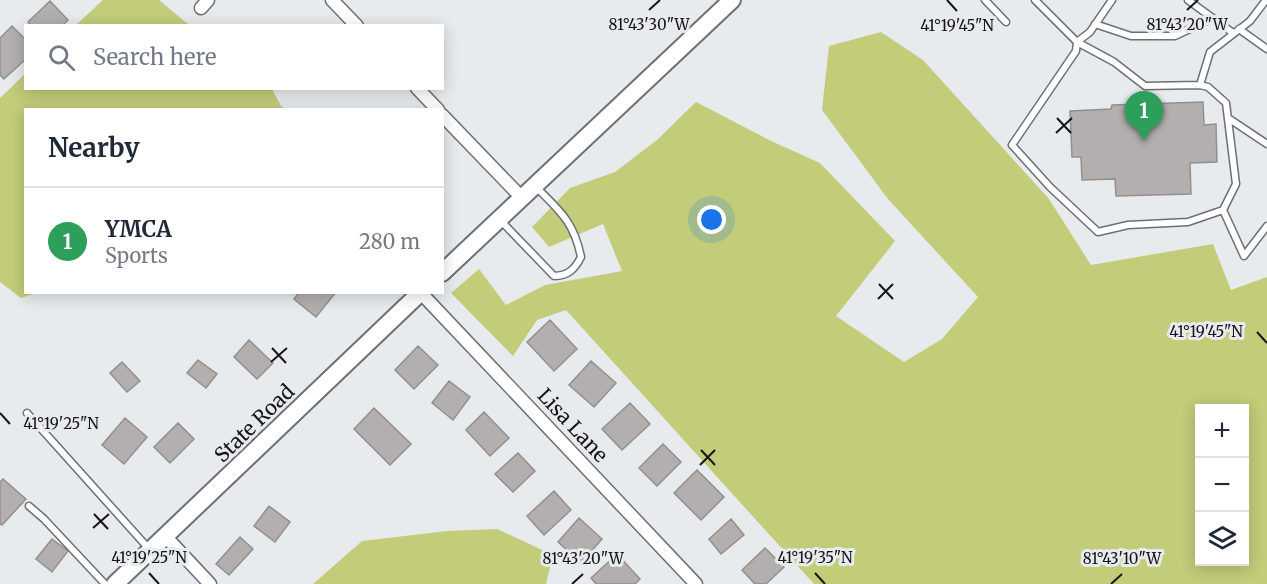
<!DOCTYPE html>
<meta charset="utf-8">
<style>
body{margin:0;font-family:Merriweather,serif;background:#f6f6f7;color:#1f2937}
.controls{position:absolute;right:18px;bottom:18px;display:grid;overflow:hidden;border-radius:0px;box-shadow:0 3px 15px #0003}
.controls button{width:54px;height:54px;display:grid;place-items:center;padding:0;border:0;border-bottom:2px solid #e0e1e3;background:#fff;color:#1f2937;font:30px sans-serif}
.you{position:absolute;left:712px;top:220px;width:21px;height:21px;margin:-15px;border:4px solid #fff;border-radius:50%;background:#1a73e8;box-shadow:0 0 0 9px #1a73e833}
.badge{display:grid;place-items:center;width:39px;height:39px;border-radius:50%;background:#2587b2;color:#fff;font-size:20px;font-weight:700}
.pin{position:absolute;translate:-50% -50px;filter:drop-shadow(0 2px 3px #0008)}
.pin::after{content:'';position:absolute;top:32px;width:21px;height:18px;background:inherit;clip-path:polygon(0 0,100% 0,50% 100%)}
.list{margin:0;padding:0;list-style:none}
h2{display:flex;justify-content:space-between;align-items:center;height:78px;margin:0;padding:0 24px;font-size:26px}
h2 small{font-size:20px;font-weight:400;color:#747a83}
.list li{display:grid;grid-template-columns:39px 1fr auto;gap:18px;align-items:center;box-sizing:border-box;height:108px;padding:0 24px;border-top:2px solid #e0e1e3}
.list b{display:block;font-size:22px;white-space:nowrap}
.list p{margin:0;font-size:20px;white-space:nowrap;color:#747a83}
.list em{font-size:20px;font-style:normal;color:#747a83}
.icon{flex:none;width:33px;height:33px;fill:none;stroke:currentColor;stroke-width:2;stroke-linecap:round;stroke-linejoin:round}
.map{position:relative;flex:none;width:1267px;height:584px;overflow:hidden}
.search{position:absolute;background:#fff;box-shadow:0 3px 15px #0003;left:24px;top:24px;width:420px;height:66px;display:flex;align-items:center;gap:15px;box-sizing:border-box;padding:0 21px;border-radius:0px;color:#747a83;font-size:22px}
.panel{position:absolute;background:#fff;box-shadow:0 3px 15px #0003;left:24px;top:108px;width:420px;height:186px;border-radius:0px}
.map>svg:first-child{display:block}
.green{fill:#c3cc79;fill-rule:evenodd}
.building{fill:#b3afae;stroke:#938f8e;stroke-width:1.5}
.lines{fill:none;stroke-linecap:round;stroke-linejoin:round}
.service-casing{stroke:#6d7073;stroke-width:9}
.minor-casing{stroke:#6d7073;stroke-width:15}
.secondary-casing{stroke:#6d7073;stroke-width:20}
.service{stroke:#fff;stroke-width:6}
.minor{stroke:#fff;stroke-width:12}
.secondary{stroke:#fff;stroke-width:16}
.ticks{fill:none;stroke:#151617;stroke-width:2}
.labels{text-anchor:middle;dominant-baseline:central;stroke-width:6;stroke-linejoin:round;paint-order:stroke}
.street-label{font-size:20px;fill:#151617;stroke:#e7ebed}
.ticks-label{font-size:15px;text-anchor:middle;fill:#151617;stroke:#e7ebed;stroke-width:6;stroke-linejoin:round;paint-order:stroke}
</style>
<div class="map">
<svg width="1267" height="584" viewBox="0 0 1267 584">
<rect width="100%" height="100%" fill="#e7ebed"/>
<!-- green -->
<path class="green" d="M 103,0 L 159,0 L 189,25 L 76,25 Z
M 881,32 L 923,60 L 1049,199 L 1091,265 L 1213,244 L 1231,290 L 1267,277 L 1267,584 L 814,584 L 566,310 L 537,320 L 513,356 L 451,293 L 479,269 L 506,305 L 545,285 L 622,271 L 603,224 L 549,247 L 532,227 L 570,188 L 615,172 L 657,140 L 696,102 L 771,141 L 820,163 L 895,241 L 836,316 L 904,362 L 942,339 L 978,297 L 888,199 L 822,110 L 829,46 ZM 1200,408 L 1244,408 L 1244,562 L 1200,562 Z
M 25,74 L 26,88 L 272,89 L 281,106 L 285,109 L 26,110 L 26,292 L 36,293 L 21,298 L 0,282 L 0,98 Z
M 497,529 L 553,555 L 546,584 L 313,584 L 362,541 L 447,531 Z"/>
<!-- building -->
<path class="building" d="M 50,1 L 68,20 L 62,26 L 31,26 L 28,22 Z
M 12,26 L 26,40 L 26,59 L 4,79 L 0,75 L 0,38 Z
M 1203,102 L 1204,125 L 1216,124 L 1217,162 L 1190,163 L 1191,194 L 1116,196 L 1115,179 L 1082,180 L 1081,157 L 1072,157 L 1070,111 L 1111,109 L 1112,105 Z
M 299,292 L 336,292 L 316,317 L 294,299 Z
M 550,320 L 577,349 L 554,371 L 527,342 Z
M 249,340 L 273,363 L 257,379 L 234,357 Z
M 418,346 L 438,365 L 414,389 L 395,370 Z
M 198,360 L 217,374 L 206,388 L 187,373 Z
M 591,361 L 616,383 L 594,407 L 569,385 Z
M 122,362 L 140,381 L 127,392 L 110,373 Z
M 449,381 L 470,397 L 453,420 L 432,403 Z
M 630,403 L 650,424 L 622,450 L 602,429 Z
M 374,408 L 411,444 L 390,465 L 354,429 Z
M 484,412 L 509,438 L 490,456 L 466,430 Z
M 125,418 L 147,437 L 124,464 L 102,445 Z
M 178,423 L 194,439 L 170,463 L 154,447 Z
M 663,444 L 681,462 L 657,486 L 639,468 Z
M 518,453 L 535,471 L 513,492 L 495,474 Z
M 697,470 L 724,497 L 701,520 L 674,493 Z
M 3,479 L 26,499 L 2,525 L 0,524 L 0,482 Z
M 554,491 L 571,510 L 544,535 L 527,516 Z
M 269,506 L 290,522 L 275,542 L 254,526 Z
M 579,518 L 602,539 L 581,563 L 558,542 Z
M 731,519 L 744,535 L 721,554 L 709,539 Z
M 240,537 L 253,549 L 229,575 L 216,564 Z
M 52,539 L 68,551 L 52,572 L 36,559 Z
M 765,548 L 784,567 L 766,584 L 755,584 L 742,570 Z
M 617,554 L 640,579 L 635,584 L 596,584 L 591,578 Z"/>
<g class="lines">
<defs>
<path id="service" d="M 985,0 L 1006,22
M 1035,0 L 1077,42 L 1076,51 L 1012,145 L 1050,187 L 1098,232 L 1128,225 L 1188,222 L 1223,210
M 1112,0 L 1090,32 L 1077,42 L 1114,62 L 1145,86 L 1200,85 L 1210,52 L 1250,21 L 1266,0
M 1188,0 L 1233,33
M 1095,24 L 1131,36 L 1175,36 L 1213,18
M 1239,29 L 1267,49
M 1200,85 L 1208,87 L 1226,103 L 1236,184 L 1223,210 L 1244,256 L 1267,226
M 1228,118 L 1267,144
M 500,220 L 554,276 C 568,276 575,269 581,257 C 574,222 560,211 536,187
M 27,413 L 150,550
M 29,506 L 44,519 L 105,584"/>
<path id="minor" d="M 332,0 L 357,26
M 201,8 L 208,0
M 417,88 L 438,110
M 442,115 L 522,198
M 421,293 L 696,584
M 166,537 L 210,584"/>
<path id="secondary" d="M 442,273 L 732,0
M 115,584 L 421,292"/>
</defs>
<!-- service casing -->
<use href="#service" class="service-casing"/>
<!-- minor casing -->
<use href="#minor" class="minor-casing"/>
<!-- secondary casing -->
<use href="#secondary" class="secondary-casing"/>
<!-- service -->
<use href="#service" class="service"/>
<!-- minor -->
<use href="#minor" class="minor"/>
<!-- secondary -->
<use href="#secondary" class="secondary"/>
</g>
<!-- ticks -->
<path class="ticks" d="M 947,0 L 957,11M 649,10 L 660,0M 1187,10 L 1198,0M 1057,118 L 1071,133M 1056,133 L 1072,118M 879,284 L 893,299M 878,299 L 893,284M 1257,332 L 1267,343M 272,348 L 286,363M 271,362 L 287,348M 0,413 L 10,424M 701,450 L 715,465M 700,465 L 715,450M 94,514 L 108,529M 93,528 L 109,514M 149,573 L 159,584M 815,573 L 825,584M 572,584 L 583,574M 1111,584 L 1122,574"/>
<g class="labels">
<!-- street labels -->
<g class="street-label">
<text transform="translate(254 423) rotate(-44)">State Road</text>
<text transform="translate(573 425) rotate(47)">Lisa Lane</text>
</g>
</g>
<g class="ticks-label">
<text x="649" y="30">81°43'30"W</text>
<text x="1187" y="30">81°43'20"W</text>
<text x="957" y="31">41°19'45"N</text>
<text x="1206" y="337">41°19'45"N</text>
<text x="61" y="429">41°19'25"N</text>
<text x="149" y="563">41°19'25"N</text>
<text x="815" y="563">41°19'35"N</text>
<text x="583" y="564">81°43'20"W</text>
<text x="1122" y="564">81°43'10"W</text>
</g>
</svg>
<div class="controls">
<button>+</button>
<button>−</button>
<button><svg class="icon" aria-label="layers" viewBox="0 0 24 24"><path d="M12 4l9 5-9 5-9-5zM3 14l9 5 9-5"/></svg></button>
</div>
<div class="you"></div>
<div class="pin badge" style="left:1144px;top:141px;background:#2e9e5b">1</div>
<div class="search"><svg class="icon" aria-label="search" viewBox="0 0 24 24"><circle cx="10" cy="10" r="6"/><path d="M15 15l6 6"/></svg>Search here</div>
<section class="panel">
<h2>Nearby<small></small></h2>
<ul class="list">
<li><span class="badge" style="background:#2e9e5b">1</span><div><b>YMCA</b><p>Sports</p></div><em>280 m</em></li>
</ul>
</section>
</div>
